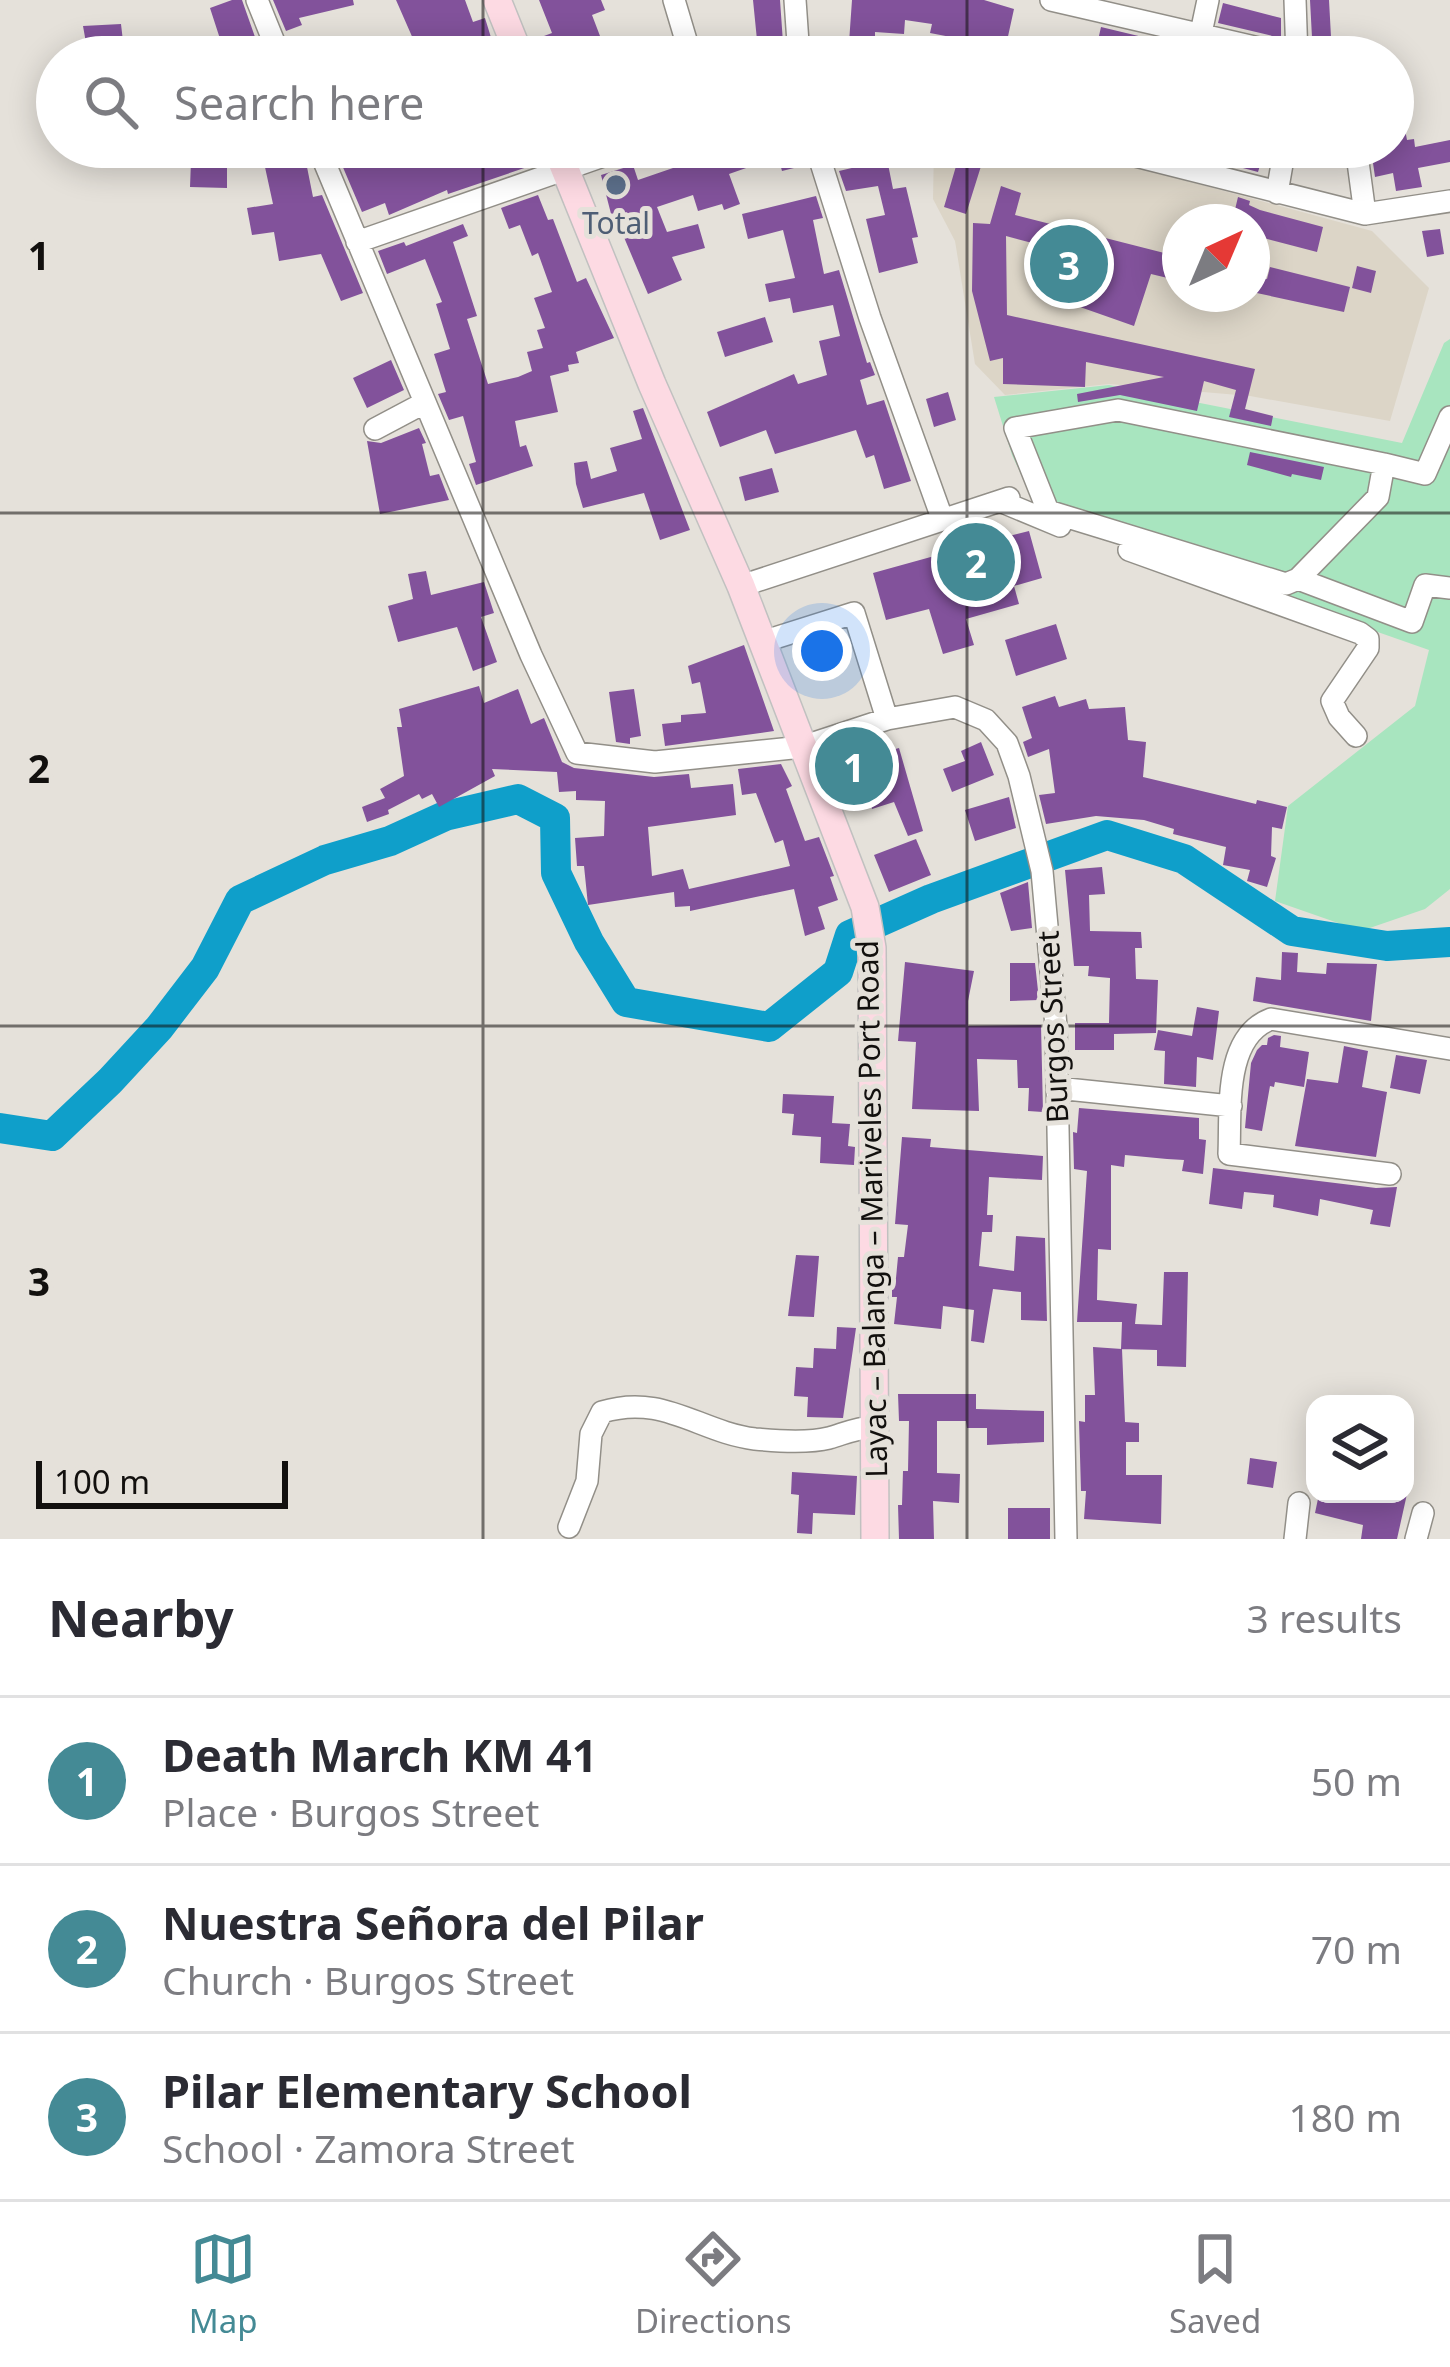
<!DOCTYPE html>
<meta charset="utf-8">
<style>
body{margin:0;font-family:"Noto Sans",sans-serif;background:#f2f2f3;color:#2b2b33}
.controls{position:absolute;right:36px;bottom:36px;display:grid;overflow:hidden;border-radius:24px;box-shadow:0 6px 30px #0003}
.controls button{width:108px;height:108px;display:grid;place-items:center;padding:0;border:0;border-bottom:3px solid #e1e1e2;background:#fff;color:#2b2b33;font:60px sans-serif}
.compass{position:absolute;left:1162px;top:204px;width:108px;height:108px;border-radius:50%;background:#fff;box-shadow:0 6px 30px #0003;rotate:44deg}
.scale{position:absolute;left:36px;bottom:30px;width:252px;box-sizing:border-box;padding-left:12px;border:6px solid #12100e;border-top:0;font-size:33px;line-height:42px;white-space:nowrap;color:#12100e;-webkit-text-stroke:9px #e5e1da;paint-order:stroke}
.you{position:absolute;left:822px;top:651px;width:42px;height:42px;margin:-30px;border:9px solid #fff;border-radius:50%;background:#1a73e8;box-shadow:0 0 0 18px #1a73e833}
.badge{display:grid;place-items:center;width:78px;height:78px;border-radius:50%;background:#448a95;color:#fff;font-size:39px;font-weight:700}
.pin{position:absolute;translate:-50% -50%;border:6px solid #fff;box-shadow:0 3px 12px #0006}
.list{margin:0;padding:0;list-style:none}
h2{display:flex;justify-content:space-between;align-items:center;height:156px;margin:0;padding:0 48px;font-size:51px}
h2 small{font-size:39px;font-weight:400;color:#7c7c81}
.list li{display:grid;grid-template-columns:78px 1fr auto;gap:36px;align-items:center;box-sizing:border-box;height:168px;padding:0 48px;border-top:3px solid #e1e1e2}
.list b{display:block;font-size:45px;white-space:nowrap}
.list p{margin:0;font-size:39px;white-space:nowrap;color:#7c7c81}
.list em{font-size:39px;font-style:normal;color:#7c7c81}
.icon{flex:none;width:66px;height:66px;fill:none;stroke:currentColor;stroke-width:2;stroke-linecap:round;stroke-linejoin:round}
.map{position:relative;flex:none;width:1450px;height:1539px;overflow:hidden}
.search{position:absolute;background:#fff;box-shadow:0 6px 30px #0003;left:36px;right:36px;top:36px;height:132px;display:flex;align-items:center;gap:30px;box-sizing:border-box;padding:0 42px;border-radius:66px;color:#7c7c81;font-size:45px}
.sheet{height:660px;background:#fff}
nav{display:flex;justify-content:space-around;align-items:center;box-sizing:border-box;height:168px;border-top:3px solid #e1e1e2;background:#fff;font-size:33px;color:#7c7c81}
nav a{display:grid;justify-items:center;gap:6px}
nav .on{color:#448a95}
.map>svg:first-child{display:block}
.built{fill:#dcd5c7;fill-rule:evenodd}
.green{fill:#a8e5bf}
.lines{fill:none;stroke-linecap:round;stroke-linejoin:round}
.river{stroke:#0f9fca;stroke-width:30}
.building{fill:#82529b}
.minor-casing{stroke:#928f88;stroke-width:24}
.major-casing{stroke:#c1c1c0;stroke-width:30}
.minor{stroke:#fff;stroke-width:21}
.major{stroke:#fddae3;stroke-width:27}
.grid{fill:none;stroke:#12100e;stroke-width:3;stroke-opacity:0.55}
.service-dot{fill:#5c6f8a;stroke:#e5e1da;stroke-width:4.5}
.labels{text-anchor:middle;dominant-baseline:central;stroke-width:10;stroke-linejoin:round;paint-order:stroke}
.service-label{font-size:30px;fill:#4e5e75;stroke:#e5e1da}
.street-label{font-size:30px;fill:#12100e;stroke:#e5e1da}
.grid-label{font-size:39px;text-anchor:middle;font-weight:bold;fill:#12100e;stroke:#e5e1da;stroke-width:10;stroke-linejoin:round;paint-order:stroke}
</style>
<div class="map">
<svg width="1450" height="1539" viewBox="0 0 1450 1539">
<rect width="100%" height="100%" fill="#e5e1da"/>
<!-- built -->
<path class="built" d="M 934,147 L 1062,147 L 1372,231 L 1429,288 L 1390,421 L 1250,396 L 1109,384 L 1005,395 L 975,364 L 955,241 L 933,199 ZM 1180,222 L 1252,222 L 1252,294 L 1180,294 Z"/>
<!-- green -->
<path class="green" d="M 1450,339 L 1450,889 L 1425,909 L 1361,931 L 1275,901 L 1288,806 L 1415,706 L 1429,650 L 1039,513 L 1012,455 L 994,397 L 1109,385 L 1402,443 L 1444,343 Z"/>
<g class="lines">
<!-- river -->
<path class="river" d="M 0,1128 L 52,1136 L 110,1081 L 159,1028 L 205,968 L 240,900 L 325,860 L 390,841 L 445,816 L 518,799 L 555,818 L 556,873 L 589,942 L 626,1002 L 769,1027 L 838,972 L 850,935 L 931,899 L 1107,835 L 1184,859 L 1292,931 L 1387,946 L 1450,942"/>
</g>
<!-- building -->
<path class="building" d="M 232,0 L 242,0 L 255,37 L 223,48 L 210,8 Z
M 273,0 L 353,0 L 354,5 L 299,18 L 302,25 L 286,31 Z
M 396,0 L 465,0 L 473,22 L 485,18 L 497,57 L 421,57 Z
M 539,0 L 601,0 L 605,10 L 592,15 L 608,57 L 550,57 L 548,50 L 541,53 L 536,39 L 552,33 Z
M 753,0 L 780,0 L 784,57 L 706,57 L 704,48 L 757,40 Z
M 852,0 L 984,0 L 1014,9 L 1005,50 L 955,43 L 956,38 L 930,33 L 932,24 L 905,20 L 904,34 L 875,32 L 875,57 L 848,57 Z
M 1310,0 L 1329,0 L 1332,55 L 1313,56 Z
M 1223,3 L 1281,18 L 1281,38 L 1218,23 Z
M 121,24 L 124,50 L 88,54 L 83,26 Z
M 1101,27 L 1151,39 L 1146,57 L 1127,57 L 1096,49 Z
M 1400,102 L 1407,140 L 1414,139 L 1415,147 L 1450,140 L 1450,162 L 1418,168 L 1422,187 L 1396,191 L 1393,173 L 1375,177 L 1372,156 L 1386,153 L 1385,147 L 1393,147 L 1393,103 Z
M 228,147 L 296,147 L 302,168 L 307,167 L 313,197 L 322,195 L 363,293 L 341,301 L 321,254 L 279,261 L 274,232 L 252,235 L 247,208 L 273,204 L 263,158 L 231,163 Z
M 345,147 L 407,147 L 412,161 L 448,147 L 481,147 L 483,154 L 501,147 L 536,147 L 542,162 L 448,194 L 447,190 L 389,215 L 385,203 L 362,212 L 336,151 Z
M 710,147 L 801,147 L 806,165 L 782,171 L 778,157 L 729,174 L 740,204 L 724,210 L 722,204 L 698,211 L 693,195 L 657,207 L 667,232 L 698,224 L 705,248 L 672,257 L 682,280 L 648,294 L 623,235 L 617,237 L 601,175 L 633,165 L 638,180 L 673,168 L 672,162 L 711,151 Z
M 852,147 L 917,147 L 918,154 L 887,159 L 893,189 L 906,187 L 918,237 L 912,238 L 918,263 L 879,273 L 866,219 L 885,215 L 878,186 L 846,191 L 839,171 L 856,167 Z
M 1192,147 L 1270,147 L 1267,160 L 1262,159 L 1258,172 L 1190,154 Z
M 959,156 L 982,163 L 966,214 L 944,207 Z
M 191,161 L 227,162 L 227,188 L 190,187 Z
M 1001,186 L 1021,193 L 1015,215 L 1180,257 L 1180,281 L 1151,274 L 1134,326 L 1063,301 L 1078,255 L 1006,236 L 1007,315 L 1255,369 L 1245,409 L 1273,416 L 1271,426 L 1229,417 L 1236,390 L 1204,381 L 1197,411 L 1120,395 L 1078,402 L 1077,394 L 1164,377 L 1086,362 L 1085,387 L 1003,384 L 1003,358 L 990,361 L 972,291 L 973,223 L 990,224 Z
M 538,195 L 548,220 L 553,219 L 577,282 L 586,278 L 614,338 L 576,352 L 579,363 L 568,365 L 569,371 L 550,376 L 558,412 L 515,421 L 520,447 L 526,445 L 533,466 L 476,485 L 469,464 L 476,462 L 463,416 L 449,420 L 438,394 L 446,392 L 434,354 L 450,349 L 436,304 L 442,302 L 425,259 L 387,274 L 378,251 L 404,242 L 406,246 L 463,224 L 468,236 L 453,242 L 477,316 L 467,319 L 488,384 L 518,377 L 532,371 L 527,352 L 543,348 L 537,330 L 545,328 L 534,298 L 552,292 L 538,253 L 532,256 L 520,225 L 509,229 L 501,208 Z
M 816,196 L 823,218 L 813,220 L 824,274 L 839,270 L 867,363 L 870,362 L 875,375 L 860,380 L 867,405 L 884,400 L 911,481 L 884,489 L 874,455 L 866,458 L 856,430 L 775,454 L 766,430 L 720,447 L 707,412 L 794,374 L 798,384 L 827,375 L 819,341 L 840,336 L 833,305 L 793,313 L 790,298 L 769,302 L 765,284 L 795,278 L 783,230 L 748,239 L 742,214 Z
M 1238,197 L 1250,201 L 1249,205 L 1260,210 L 1323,227 L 1317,252 L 1252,235 L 1252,222 L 1232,222 Z
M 1440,229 L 1444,254 L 1427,257 L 1422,231 Z
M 1357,266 L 1376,271 L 1371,293 L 1352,288 Z
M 1270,267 L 1350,287 L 1344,312 L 1252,292 L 1252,276 L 1267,279 Z
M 765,317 L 773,342 L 725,357 L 717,332 Z
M 391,360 L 404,390 L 367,408 L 353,378 Z
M 948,392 L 956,420 L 934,427 L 926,399 Z
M 643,408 L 690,530 L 660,540 L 644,493 L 583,508 L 576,484 L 574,463 L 587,461 L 591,479 L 617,471 L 610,448 L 642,439 L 633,411 Z
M 419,428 L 426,443 L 422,444 L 430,476 L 439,474 L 449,500 L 380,514 L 367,441 L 381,443 Z
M 1250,452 L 1324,467 L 1321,480 L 1292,474 L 1291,477 L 1247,465 Z
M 772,468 L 779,492 L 745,501 L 739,477 Z
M 997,522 L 1001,538 L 1029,531 L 1042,578 L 1014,586 L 1019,604 L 966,619 L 974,645 L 943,654 L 929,609 L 886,620 L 873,573 L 956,550 L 952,534 Z
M 426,571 L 431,595 L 484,582 L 494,613 L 481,617 L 497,662 L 473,671 L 457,627 L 398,642 L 388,606 L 413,599 L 408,574 Z
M 1056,624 L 1067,659 L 1016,676 L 1005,640 Z
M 744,645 L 774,731 L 665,746 L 662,724 L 681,722 L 681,715 L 706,713 L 700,682 L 692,684 L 688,666 Z
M 479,686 L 484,703 L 518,689 L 531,724 L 544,718 L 562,762 L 574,768 L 654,777 L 689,774 L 691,788 L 733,784 L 736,815 L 648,827 L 652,876 L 683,869 L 689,889 L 790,866 L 783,840 L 775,843 L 756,793 L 742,795 L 738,769 L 781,764 L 792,786 L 786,789 L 805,841 L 819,837 L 834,876 L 830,877 L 838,900 L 818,907 L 825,929 L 805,936 L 794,889 L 690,911 L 690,906 L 675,907 L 674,892 L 588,905 L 584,866 L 577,866 L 575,838 L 604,836 L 605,801 L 576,800 L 576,791 L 559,792 L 557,772 L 492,769 L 495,776 L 439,807 L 432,794 L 422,799 L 419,794 L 388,810 L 389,814 L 367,822 L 362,807 L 385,798 L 380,789 L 404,776 L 397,727 L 402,727 L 399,709 Z
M 634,689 L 641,736 L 630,738 L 630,744 L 616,742 L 609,692 Z
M 1055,696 L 1059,707 L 1086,699 L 1089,709 L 1125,707 L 1128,740 L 1146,742 L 1143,777 L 1256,804 L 1257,800 L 1287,807 L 1282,829 L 1272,827 L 1271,856 L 1276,858 L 1267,887 L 1247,881 L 1250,870 L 1223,865 L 1226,847 L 1173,834 L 1174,829 L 1144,820 L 1096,816 L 1046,824 L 1039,795 L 1055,793 L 1049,749 L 1028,757 L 1023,742 L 1032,738 L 1022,707 Z
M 981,742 L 994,775 L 952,792 L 943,769 L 965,761 L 961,751 Z
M 899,748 L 923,831 L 908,836 L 894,802 L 872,809 L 859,759 Z
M 1009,797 L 1016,828 L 975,841 L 965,810 Z
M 916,839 L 931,875 L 889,892 L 874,855 Z
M 1102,867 L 1105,894 L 1089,895 L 1090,931 L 1141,932 L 1142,948 L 1135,948 L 1136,979 L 1158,980 L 1156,1033 L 1114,1034 L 1114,1050 L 1075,1050 L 1075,1023 L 1109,1023 L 1110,978 L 1088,976 L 1089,966 L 1074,966 L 1065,870 Z
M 1028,882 L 1032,928 L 1011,931 L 1000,893 Z
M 1282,952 L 1298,953 L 1297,972 L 1326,974 L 1327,963 L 1377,964 L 1371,1021 L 1253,1001 L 1256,977 L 1281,980 Z
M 905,962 L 974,971 L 968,1001 L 968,1026 L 1041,1025 L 1043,1112 L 1028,1111 L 1029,1088 L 1018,1088 L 1017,1060 L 977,1059 L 979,1111 L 912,1109 L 916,1042 L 898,1041 Z
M 1010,963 L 1035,963 L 1039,1000 L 1010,1001 Z
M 1197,1007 L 1219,1011 L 1213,1060 L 1197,1057 L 1196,1087 L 1164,1084 L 1165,1051 L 1154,1050 L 1158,1030 L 1192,1036 Z
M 1274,1035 L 1281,1036 L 1280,1047 L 1309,1052 L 1304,1087 L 1275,1082 L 1274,1087 L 1270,1086 L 1262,1131 L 1245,1128 L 1251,1063 L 1257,1050 L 1262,1045 L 1267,1045 L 1268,1038 Z
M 1344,1046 L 1368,1051 L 1362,1087 L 1387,1092 L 1376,1157 L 1295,1146 L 1307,1079 L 1338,1083 Z
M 1396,1055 L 1427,1060 L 1420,1094 L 1390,1088 Z
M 783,1094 L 834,1096 L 832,1123 L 850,1124 L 848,1146 L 855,1147 L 854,1165 L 820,1163 L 821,1137 L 792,1135 L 794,1114 L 782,1113 Z
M 1079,1108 L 1199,1118 L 1199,1139 L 1206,1140 L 1203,1174 L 1182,1171 L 1184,1160 L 1167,1159 L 1125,1155 L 1124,1167 L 1111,1165 L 1111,1250 L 1098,1249 L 1097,1300 L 1137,1304 L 1135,1324 L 1162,1325 L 1164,1272 L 1188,1272 L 1186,1367 L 1157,1366 L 1157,1350 L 1121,1349 L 1122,1322 L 1077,1322 L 1087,1171 L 1074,1169 L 1073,1132 L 1077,1133 Z
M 902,1137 L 931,1139 L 930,1147 L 1043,1156 L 1042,1180 L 989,1177 L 987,1215 L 993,1215 L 992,1232 L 982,1232 L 979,1266 L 1014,1271 L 1016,1236 L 1045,1238 L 1047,1321 L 1021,1320 L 1021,1292 L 993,1289 L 984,1343 L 971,1341 L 974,1310 L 943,1306 L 941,1329 L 894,1324 L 897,1297 L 892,1297 L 892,1278 L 896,1278 L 898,1257 L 904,1257 L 908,1225 L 895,1224 Z
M 1213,1168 L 1376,1188 L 1397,1187 L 1390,1227 L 1370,1224 L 1373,1210 L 1320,1199 L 1318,1216 L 1273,1207 L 1274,1195 L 1244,1192 L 1242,1209 L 1209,1204 Z
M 796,1255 L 819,1256 L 814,1317 L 788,1316 Z
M 837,1327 L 856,1328 L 843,1418 L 807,1417 L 808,1397 L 794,1396 L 796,1367 L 813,1368 L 814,1348 L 836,1349 Z
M 1093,1347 L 1122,1349 L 1125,1422 L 1139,1423 L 1139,1442 L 1126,1442 L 1126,1475 L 1162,1475 L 1161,1524 L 1084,1519 L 1086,1491 L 1081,1491 L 1079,1421 L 1085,1422 L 1085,1395 L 1095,1395 Z
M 898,1394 L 976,1394 L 976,1409 L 1044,1411 L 1044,1442 L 987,1445 L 987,1428 L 967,1428 L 966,1421 L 937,1421 L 937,1473 L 960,1474 L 959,1503 L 933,1501 L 934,1539 L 899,1539 L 898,1505 L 902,1505 L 903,1471 L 908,1471 L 909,1421 L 899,1421 Z
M 1250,1458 L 1277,1462 L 1273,1488 L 1247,1484 Z
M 792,1472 L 857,1476 L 855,1515 L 813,1513 L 812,1534 L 797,1533 L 799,1495 L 791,1494 Z
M 1319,1494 L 1366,1502 L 1368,1494 L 1407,1494 L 1397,1539 L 1361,1539 L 1363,1525 L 1315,1513 Z
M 1008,1508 L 1050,1508 L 1050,1539 L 1008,1539 Z"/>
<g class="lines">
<defs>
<path id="minor" d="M 257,0 L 280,57
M 674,0 L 691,57
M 795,0 L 799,57
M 1051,0 L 1298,57
M 1295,0 L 1297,57
M 1201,33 L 1208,0
M 318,147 L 531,655 L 577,753 L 655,762 L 802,747 L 887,719 L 955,707 L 986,720 L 1007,743 L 1019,776 L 1042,871 L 1056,1026 L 1066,1539
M 816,147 L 870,318 L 942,518
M 1100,147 L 1365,214 L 1450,201
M 1356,147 L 1365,214
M 1277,193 L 1285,147
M 357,242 L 629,147
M 375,429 L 424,403
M 1384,464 L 1378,497 L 1298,579 L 1286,584 L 1048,511 L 1015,428 L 1118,410 L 1384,464 L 1425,474 L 1450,417
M 1000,501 L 1060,526
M 1129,550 L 1360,633 L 1368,639 L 1368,648 L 1332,701 L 1339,717 L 1356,736
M 1298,579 L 1412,622 L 1425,585 L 1450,588
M 741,586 L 1009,498
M 762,642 L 854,613 L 887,719
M 1057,1088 L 1231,1106
M 1390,1174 L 1229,1154 C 1231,1111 1223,1037 1271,1019 L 1450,1049
M 569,1527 L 587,1481 L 591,1434 L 602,1412 C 663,1393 699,1432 755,1439 C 776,1441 809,1443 829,1438 C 846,1433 856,1428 874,1427
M 1295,1539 L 1299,1503
M 1416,1539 L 1423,1513"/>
<path id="major" d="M 497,0 L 520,57
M 556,147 L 652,384 L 741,586 L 865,907 L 872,948 L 875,1539"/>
</defs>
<!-- minor casing -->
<use href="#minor" class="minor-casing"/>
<!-- major casing -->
<use href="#major" class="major-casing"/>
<!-- minor -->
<use href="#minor" class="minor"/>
<!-- major -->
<use href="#major" class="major"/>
</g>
<!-- grid -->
<path class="grid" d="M 483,0 L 483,57M 967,0 L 967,57M 483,147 L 483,1539M 967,147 L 967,1539M 0,513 L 1450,513M 0,1026 L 1450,1026"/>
<!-- markers -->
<circle class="service-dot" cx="616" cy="185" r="12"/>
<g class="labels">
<!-- service labels -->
<g class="service-label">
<text x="616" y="222">Total</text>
</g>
<!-- street labels -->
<g class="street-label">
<text transform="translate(1052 1027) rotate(-93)">Burgos Street</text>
<text transform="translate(871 1209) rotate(-91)">Layac – Balanga – Mariveles Port Road</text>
</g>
</g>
<g class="grid-label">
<text x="39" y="270">1</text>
<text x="39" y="783">2</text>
<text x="39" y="1296">3</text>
</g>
</svg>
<div class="controls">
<button><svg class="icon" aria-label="layers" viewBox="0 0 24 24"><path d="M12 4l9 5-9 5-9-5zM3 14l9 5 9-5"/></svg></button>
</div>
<svg class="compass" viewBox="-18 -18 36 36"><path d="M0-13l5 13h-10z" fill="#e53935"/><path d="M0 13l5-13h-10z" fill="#7c7c81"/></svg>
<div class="scale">100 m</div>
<div class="you"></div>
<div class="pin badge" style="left:854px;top:766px">1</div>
<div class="pin badge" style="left:976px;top:562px">2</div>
<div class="pin badge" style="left:1069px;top:264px">3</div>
<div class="search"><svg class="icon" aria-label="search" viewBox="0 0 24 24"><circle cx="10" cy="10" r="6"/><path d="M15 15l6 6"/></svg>Search here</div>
</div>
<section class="sheet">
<h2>Nearby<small>3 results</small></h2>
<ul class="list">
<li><span class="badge">1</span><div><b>Death March KM 41</b><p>Place · Burgos Street</p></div><em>50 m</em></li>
<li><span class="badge">2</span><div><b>Nuestra Señora del Pilar</b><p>Church · Burgos Street</p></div><em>70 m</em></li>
<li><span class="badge">3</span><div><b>Pilar Elementary School</b><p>School · Zamora Street</p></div><em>180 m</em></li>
</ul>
</section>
<nav>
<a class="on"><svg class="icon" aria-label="map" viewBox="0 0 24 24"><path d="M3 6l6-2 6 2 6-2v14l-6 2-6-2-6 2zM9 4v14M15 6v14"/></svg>Map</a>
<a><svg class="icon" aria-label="directions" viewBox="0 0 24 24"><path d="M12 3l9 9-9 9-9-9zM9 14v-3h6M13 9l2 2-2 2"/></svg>Directions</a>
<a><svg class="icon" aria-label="saved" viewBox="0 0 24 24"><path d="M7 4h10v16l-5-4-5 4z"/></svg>Saved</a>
</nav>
